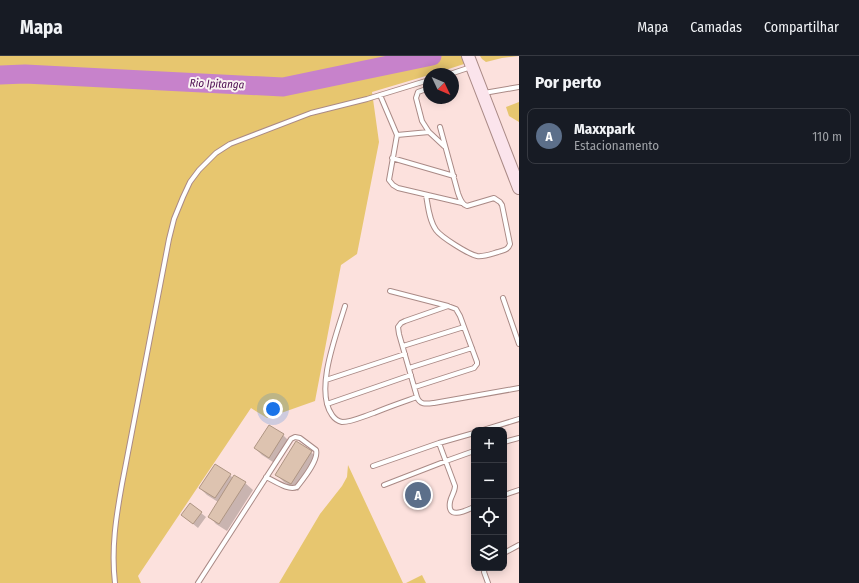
<!DOCTYPE html>
<html lang="pt">
<meta charset="utf-8">
<style>
body{margin:0;font-family:"Fira Sans Condensed",sans-serif;background:#242831;color:#f1f3f6}
.controls{position:absolute;right:12px;bottom:12px;display:grid;overflow:hidden;border-radius:8px;box-shadow:0 2px 10px #0003}
.controls button{width:36px;height:36px;display:grid;place-items:center;padding:0;border:0;border-bottom:1px solid #363941;background:#171b24;color:#f1f3f6;font:20px sans-serif}
.compass{position:absolute;left:423px;top:12px;width:36px;height:36px;border-radius:50%;background:#171b24;box-shadow:0 2px 10px #0003;rotate:134deg}
.you{position:absolute;left:273px;top:353px;width:14px;height:14px;margin:-10px;border:3px solid #fff;border-radius:50%;background:#1a73e8;box-shadow:0 0 0 6px #1a73e833}
.badge{display:grid;place-items:center;width:26px;height:26px;border-radius:50%;background:#2563eb;color:#fff;font-size:13px;font-weight:700}
.pin{position:absolute;translate:-50% -50%;border:2px solid #fff;box-shadow:0 1px 4px #0006}
.list{margin:0;padding:0;list-style:none}
h2{display:flex;justify-content:space-between;align-items:center;height:52px;margin:0;padding:0 16px;font-size:17px}
h2 small{font-size:13px;font-weight:400;color:#9ea1a6}
.list li{display:grid;grid-template-columns:26px 1fr auto;gap:12px;align-items:center;box-sizing:border-box;height:56px;margin:0 8px 8px;padding:0 8px;border:1px solid #363941;border-radius:8px}
.list b{display:block;font-size:15px;white-space:nowrap}
.list p{margin:0;font-size:13px;white-space:nowrap;color:#9ea1a6}
.list em{font-size:13px;font-style:normal;color:#9ea1a6}
.icon{flex:none;width:22px;height:22px;fill:none;stroke:currentColor;stroke-width:2;stroke-linecap:round;stroke-linejoin:round}
.map{position:relative;flex:none;width:519px;height:527px;overflow:hidden}
header{display:flex;align-items:center;gap:24px;box-sizing:border-box;height:56px;padding:0 20px;background:#171b24;border-bottom:1px solid #363941}
header strong{font-size:19px}
nav{display:flex;gap:22px;margin-inline-start:auto;font-size:14px}
main{display:flex}
aside{flex:1;background:#171b24}
.map>svg:first-child{display:block}
.green{fill:#e7c66f}
.shadow{fill:#0003}
.lines{fill:none;stroke-linecap:round;stroke-linejoin:round}
.river{stroke:#c782cb;stroke-width:19}
.building{fill:#ddc3b0;stroke:#ae9583}
.service-casing{stroke:#aa8a86;stroke-width:6}
.secondary-casing{stroke:#aa8a86;stroke-width:14}
.service{stroke:#fff;stroke-width:4}
.secondary{stroke:#fbe4ec;stroke-width:12}
.labels{text-anchor:middle;dominant-baseline:central;stroke-width:4;stroke-linejoin:round;paint-order:stroke}
.water-label{font-size:11px;font-style:italic;fill:#4a094f;stroke:#faf3f2}
</style>
<header>
<strong>Mapa</strong>
<nav><a>Mapa</a><a>Camadas</a><a>Compartilhar</a></nav>
</header>
<main>
<div class="map">
<svg width="519" height="527" viewBox="0 0 519 527">
<rect width="100%" height="100%" fill="#fce1dd"/>
<!-- green -->
<path class="green" d="M 0,0 L 466,0 L 464,8 L 433,18 L 429,18 L 429,19 L 372,36 L 379,86 L 357,198 L 341,209 L 315,345 L 267,362 L 251,352 L 138,520 L 141,527 L 0,527 Z
M 480,0 L 519,0 L 502,2 L 486,6 L 482,3 Z
M 519,46 L 519,66 L 509,60 L 506,51 Z
M 348,409 L 403,527 L 279,527 L 320,458 L 342,430 L 347,421 Z
M 422,519 L 426,527 L 406,527 Z"/>
<!-- shadow -->
<path class="shadow" d="M 283,379 L 290,386 L 276,408 L 262,399 L 255,392 Z
M 311,396 L 318,403 L 298,435 L 284,426 L 276,418 Z
M 230,419 L 233,422 L 234,420 L 245,427 L 253,434 L 227,475 L 216,468 L 209,460 L 218,446 L 207,439 L 200,432 Z
M 201,457 L 206,461 L 198,472 L 187,463 Z"/>
<g class="lines">
<!-- river -->
<path class="river" d="M 0,19 L 25,18 L 283,31 L 432,0"/>
</g>
<!-- building -->
<path class="building" d="M 269,369 L 284,378 L 269,402 L 254,392 Z
M 296,385 L 312,395 L 291,428 L 275,419 Z
M 215,408 L 231,418 L 215,442 L 199,432 Z
M 234,419 L 246,426 L 219,468 L 208,461 Z
M 190,447 L 202,456 L 193,468 L 181,459 Z"/>
<g class="lines">
<defs>
<path id="service" d="M 450,18 L 471,11
M 429,32 L 418,36 L 416,42 L 422,65 L 429,76 L 444,90
M 484,37 L 519,31
M 380,39 L 397,79
M 429,76 L 397,79 L 389,124 L 393,129 L 398,132 L 462,147
M 392,102 L 454,120
M 426,139 C 428,150 429,164 436,174 C 441,181 468,198 477,200 C 484,201 491,198 498,196 C 504,194 508,194 510,188 L 502,149 L 500,146 L 494,142 L 467,150 C 461,148 460,142 458,137 L 440,71
M 390,235 L 448,250 L 456,253 L 460,260 L 477,306 L 477,308 L 474,312 L 415,331
M 503,242 L 519,288
M 345,250 C 337,277 314,334 332,359 C 334,362 338,365 342,366 C 352,366 364,360 374,357 C 388,351 403,346 417,341
M 448,250 L 405,265 L 401,267 L 398,271 L 399,278 L 417,341 C 420,349 426,348 434,347 L 519,332
M 403,290 L 464,271
M 409,312 L 472,292
M 326,324 L 405,298
M 327,348 L 411,319
M 483,374 L 519,363
M 504,386 L 519,382
M 439,387 L 455,430 C 455,436 451,440 450,446 C 447,464 465,455 474,451
M 373,410 L 439,387 L 474,377
M 384,429 L 446,405 L 474,395
M 504,439 L 519,434
M 504,497 L 519,489
M 485,512 L 484,516 L 488,527
M 115,527 C 111,493 116,461 122,428 L 169,183 L 174,163 L 183,141 L 190,126 L 199,114 L 216,97 L 230,88 L 311,57 L 367,43 L 429,24
M 198,527 L 291,383 L 295,381 L 300,382 L 316,394 C 319,404 303,423 297,431 C 288,435 275,425 266,421"/>
<path id="secondary" d="M 468,0 L 519,132"/>
</defs>
<!-- service casing -->
<use href="#service" class="service-casing"/>
<!-- secondary casing -->
<use href="#secondary" class="secondary-casing"/>
<!-- service -->
<use href="#service" class="service"/>
<!-- secondary -->
<use href="#secondary" class="secondary"/>
</g>
<g class="labels">
<!-- water labels -->
<g class="water-label">
<text transform="translate(217 28) rotate(2)">Rio Ipitanga</text>
</g>
</g>
</svg>
<div class="controls">
<button>+</button>
<button>−</button>
<button><svg class="icon" aria-label="locate" viewBox="0 0 24 24"><circle cx="12" cy="12" r="6"/><path d="M12 2v4M12 18v4M2 12h4M18 12h4"/></svg></button>
<button><svg class="icon" aria-label="layers" viewBox="0 0 24 24"><path d="M12 4l9 5-9 5-9-5zM3 14l9 5 9-5"/></svg></button>
</div>
<svg class="compass" viewBox="-18 -18 36 36"><path d="M0-13l5 13h-10z" fill="#e53935"/><path d="M0 13l5-13h-10z" fill="#9ea1a6"/></svg>
<div class="you"></div>
<div class="pin badge" style="left:418px;top:439px;background:#5c6f8a">A</div>
</div>
<aside>
<h2>Por perto<small></small></h2>
<ul class="list">
<li><span class="badge" style="background:#5c6f8a">A</span><div><b>Maxxpark</b><p>Estacionamento</p></div><em>110 m</em></li>
</ul>
</aside>
</main>
